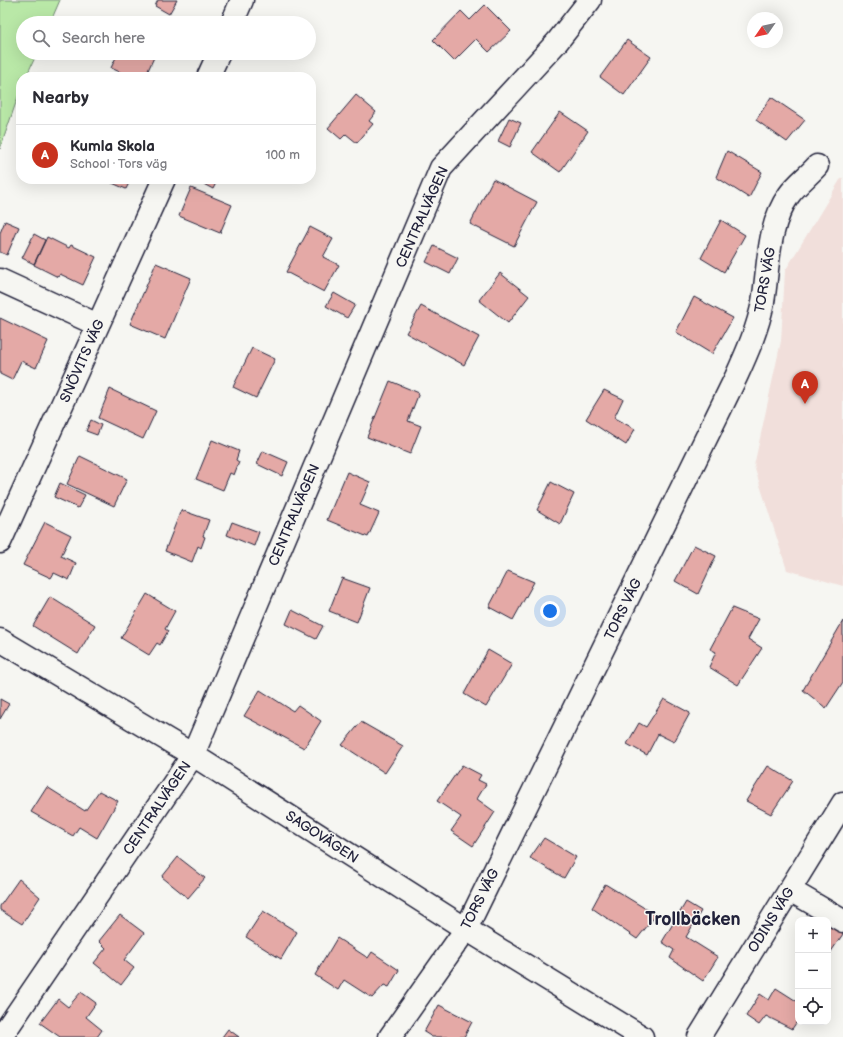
<!DOCTYPE html>
<meta charset="utf-8">
<style>
body{margin:0;font-family:"Balsamiq Sans",sans-serif;background:#f7f7f7;color:#2b2b33}
.controls{position:absolute;right:12px;bottom:12px;display:grid;overflow:hidden;border-radius:8px;box-shadow:0 4px 16px #0002}
.controls button{width:36px;height:36px;display:grid;place-items:center;padding:0;border:0;border-bottom:1px solid #e1e1e2;background:#fff;color:#2b2b33;font:20px sans-serif}
.compass{position:absolute;left:747px;top:12px;width:36px;height:36px;border-radius:50%;background:#fff;box-shadow:0 4px 16px #0002;rotate:236deg}
.you{position:absolute;left:550px;top:611px;width:14px;height:14px;margin:-10px;border:3px solid #fff;border-radius:50%;background:#1a73e8;box-shadow:0 0 0 6px #1a73e833}
.badge{display:grid;place-items:center;width:26px;height:26px;border-radius:50%;background:#c8321e;color:#fff;font-size:13px;font-weight:700}
.pin{position:absolute;translate:-50% -33px;filter:drop-shadow(0 1px 2px #0008)}
.pin::after{content:'';position:absolute;top:21px;width:14px;height:12px;background:inherit;clip-path:polygon(0 0,100% 0,50% 100%)}
.list{margin:0;padding:0;list-style:none}
h2{display:flex;justify-content:space-between;align-items:center;height:52px;margin:0;padding:0 16px;font-size:17px}
h2 small{font-size:13px;font-weight:400;color:#7c7c81}
.list li{display:grid;grid-template-columns:26px 1fr auto;gap:12px;align-items:center;box-sizing:border-box;height:60px;padding:0 16px;border-top:1px solid #e1e1e2}
.list b{display:block;font-size:15px;white-space:nowrap}
.list p{margin:0;font-size:13px;white-space:nowrap;color:#7c7c81}
.list em{font-size:13px;font-style:normal;color:#7c7c81}
.icon{flex:none;width:22px;height:22px;fill:none;stroke:currentColor;stroke-width:2;stroke-linecap:round;stroke-linejoin:round}
.map{position:relative;flex:none;width:843px;height:1037px;overflow:hidden}
.search{position:absolute;background:#fff;box-shadow:0 4px 16px #0002;left:16px;top:16px;width:300px;height:44px;display:flex;align-items:center;gap:10px;box-sizing:border-box;padding:0 14px;border-radius:22px;color:#7c7c81;font-size:15px}
.panel{position:absolute;background:#fff;box-shadow:0 4px 16px #0002;left:16px;top:72px;width:300px;height:112px;border-radius:16px}
.map>svg:first-child{display:block}
.built{fill:#f1dfdb}
.green{fill:#b9e8a7;stroke:#6e8571}
.building{fill:#e4a9a6;stroke:#22223b}
.lines{fill:none;stroke-linecap:round;stroke-linejoin:round}
.minor-casing{stroke:#22223b;stroke-width:25}
.minor{stroke:#f6f6f2;stroke-width:22}
.labels{text-anchor:middle;dominant-baseline:central;stroke-width:3;stroke-linejoin:round;paint-order:stroke}
.street-label{font-size:14px;fill:#22223b;stroke:#f6f6f2}
.district-label{font-size:18px;font-weight:bold;fill:#22223b;stroke:#f6f6f2}
</style>
<div class="map">
<svg width="843" height="1037" viewBox="0 0 843 1037">
<rect width="100%" height="100%" fill="#f6f6f2"/>
<filter id="ink" filterUnits="userSpaceOnUse"><feTurbulence type="fractalNoise" baseFrequency=".025" numOctaves="2"/><feDisplacementMap in="SourceGraphic" scale="8" xChannelSelector="R" yChannelSelector="G"/><feConvolveMatrix kernelMatrix="1 2 1 2 8 2 1 2 1" color-interpolation-filters="sRGB"/></filter>
<g filter="url(#ink)">
<!-- built -->
<path class="built" d="M 843,178 L 843,586 L 787,570 L 754,466 L 781,341 L 785,271 L 840,180 Z"/>
<!-- green -->
<path class="green" d="M 0,0 L 60,0 L 50,23 L 23,23 L 23,53 L 37,53 L 26,77 L 21,77 L 21,88 L 0,149 Z"/>
<!-- building -->
<path class="building" d="M 158,0 L 177,0 L 169,14 L 155,6 Z
M 485,5 L 511,31 L 489,52 L 476,39 L 454,61 L 433,40 L 461,11 L 470,20 Z
M 627,40 L 651,57 L 624,95 L 600,77 Z
M 118,53 L 156,53 L 145,77 L 131,77 L 111,68 Z
M 356,95 L 376,112 L 369,121 L 373,124 L 357,143 L 346,134 L 341,139 L 328,128 Z
M 771,97 L 805,120 L 787,142 L 756,120 Z
M 560,112 L 588,131 L 560,172 L 532,152 Z
M 509,118 L 521,123 L 510,147 L 498,141 Z
M 727,151 L 762,172 L 749,198 L 716,177 Z
M 103,179 L 131,179 L 126,189 Z
M 194,179 L 218,179 L 213,189 Z
M 493,179 L 537,202 L 514,246 L 470,224 Z
M 191,188 L 232,205 L 220,233 L 179,216 Z
M 721,220 L 745,235 L 724,272 L 701,258 Z
M 5,221 L 19,227 L 7,255 L 0,252 L 0,233 Z
M 310,227 L 333,239 L 323,257 L 339,265 L 324,292 L 286,272 Z
M 34,234 L 45,240 L 34,264 L 22,258 Z
M 47,237 L 69,248 L 71,245 L 96,257 L 83,285 L 60,274 L 58,277 L 34,265 Z
M 434,246 L 458,258 L 450,274 L 426,262 Z
M 156,263 L 191,278 L 165,339 L 130,324 Z
M 500,273 L 529,296 L 508,323 L 479,300 Z
M 334,293 L 355,305 L 347,318 L 326,306 Z
M 694,297 L 733,318 L 712,354 L 676,332 Z
M 421,306 L 479,337 L 464,365 L 406,333 Z
M 0,318 L 48,341 L 36,368 L 21,361 L 12,380 L 0,374 Z
M 252,348 L 275,359 L 256,398 L 233,387 Z
M 390,381 L 419,393 L 408,421 L 421,426 L 410,454 L 367,437 Z
M 110,389 L 156,411 L 143,439 L 98,418 Z
M 604,390 L 623,399 L 614,418 L 635,429 L 626,445 L 586,419 Z
M 91,420 L 101,425 L 97,435 L 86,431 Z
M 212,440 L 239,451 L 236,460 L 239,462 L 234,475 L 230,473 L 223,490 L 196,479 Z
M 263,451 L 288,462 L 282,476 L 257,464 Z
M 80,456 L 127,479 L 114,506 L 67,484 Z
M 347,472 L 370,482 L 360,505 L 379,513 L 368,537 L 327,520 Z
M 551,482 L 574,494 L 560,524 L 537,510 Z
M 60,483 L 85,495 L 78,508 L 54,497 Z
M 181,510 L 209,520 L 203,536 L 205,537 L 201,548 L 198,546 L 192,562 L 165,551 Z
M 45,522 L 71,535 L 61,556 L 76,563 L 69,580 L 54,573 L 51,578 L 23,565 Z
M 232,522 L 259,532 L 254,546 L 227,535 Z
M 694,545 L 716,556 L 698,594 L 675,581 Z
M 508,571 L 534,582 L 513,620 L 489,607 Z
M 342,578 L 370,588 L 357,622 L 329,611 Z
M 147,594 L 175,611 L 165,629 L 168,631 L 160,645 L 157,643 L 149,655 L 121,638 Z
M 50,597 L 95,625 L 78,654 L 33,626 Z
M 732,608 L 759,619 L 748,639 L 762,648 L 738,685 L 709,667 L 716,652 L 710,649 Z
M 292,610 L 323,626 L 316,639 L 286,624 Z
M 843,621 L 843,682 L 826,708 L 803,690 Z
M 488,650 L 512,664 L 486,707 L 464,694 Z
M 260,690 L 293,711 L 298,705 L 321,721 L 304,748 L 244,716 Z
M 0,699 L 9,704 L 0,719 Z
M 664,699 L 690,713 L 674,742 L 658,734 L 647,755 L 627,744 L 639,723 L 646,727 Z
M 361,722 L 403,746 L 385,773 L 342,745 Z
M 462,765 L 481,775 L 478,780 L 486,784 L 477,799 L 495,812 L 473,846 L 451,831 L 461,817 L 437,801 Z
M 768,766 L 793,781 L 771,814 L 746,801 Z
M 47,787 L 85,811 L 99,791 L 118,801 L 97,838 L 79,827 L 73,836 L 31,812 Z
M 544,838 L 576,857 L 564,878 L 530,858 Z
M 178,857 L 205,878 L 188,898 L 162,877 Z
M 19,879 L 40,897 L 22,924 L 0,910 L 0,906 Z
M 605,884 L 656,915 L 637,939 L 592,908 Z
M 686,902 L 701,911 L 686,937 L 718,957 L 703,981 L 670,958 L 674,950 L 662,942 Z
M 263,911 L 297,932 L 281,959 L 246,937 Z
M 120,915 L 144,933 L 124,960 L 134,968 L 121,985 L 94,963 L 106,948 L 99,941 Z
M 822,915 L 843,927 L 843,934 L 828,956 L 828,920 L 819,920 Z
M 337,938 L 368,958 L 372,952 L 399,970 L 389,987 L 384,985 L 372,998 L 344,980 L 338,990 L 315,975 Z
M 776,988 L 798,1002 L 798,1020 L 792,1029 L 766,1016 L 759,1025 L 746,1016 L 760,994 L 769,1000 Z
M 81,992 L 96,1003 L 86,1017 L 102,1030 L 97,1037 L 60,1037 L 40,1023 L 58,999 L 68,1007 Z
M 439,1005 L 472,1022 L 464,1037 L 432,1037 L 424,1032 Z
M 228,1029 L 239,1037 L 222,1037 Z"/>
<g class="lines">
<defs>
<path id="minor" d="M 232,23 L 242,0
M 208,77 L 219,53
M 0,280 L 98,325
M 0,542 L 164,179
M 0,640 L 193,755 L 466,929 L 642,1037
M 790,890 L 843,921
M 1,1037 L 193,755 L 441,168 L 557,42 L 590,0
M 390,1037 L 466,929 L 736,377 C 747,353 758,328 763,302 C 769,266 767,226 789,195 C 796,185 808,176 817,166
M 699,1037 L 843,803"/>
</defs>
<!-- minor casing -->
<use href="#minor" class="minor-casing"/>
<!-- minor -->
<use href="#minor" class="minor"/>
</g>
</g>
<g class="labels">
<!-- street labels -->
<g class="street-label">
<text transform="translate(422 217) rotate(-66)">CENTRALVÄGEN</text>
<text transform="translate(765 280) rotate(-80)">TORS VÄG</text>
<text transform="translate(82 361) rotate(-66)">SNÖVITS VÄG</text>
<text transform="translate(294 515) rotate(-67)">CENTRALVÄGEN</text>
<text transform="translate(623 609) rotate(-64)">TORS VÄG</text>
<text transform="translate(157 808) rotate(-56)">CENTRALVÄGEN</text>
<text transform="translate(322 837) rotate(33)">SAGOVÄGEN</text>
<text transform="translate(480 899) rotate(-63)">TORS VÄG</text>
<text transform="translate(771 920) rotate(-58)">ODINS VÄG</text>
</g>
<!-- district labels -->
<g class="district-label">
<text x="693" y="919">Trollbäcken</text>
</g>
</g>
</svg>
<div class="controls">
<button>+</button>
<button>−</button>
<button><svg class="icon" aria-label="locate" viewBox="0 0 24 24"><circle cx="12" cy="12" r="6"/><path d="M12 2v4M12 18v4M2 12h4M18 12h4"/></svg></button>
</div>
<svg class="compass" viewBox="-18 -18 36 36"><path d="M0-13l5 13h-10z" fill="#e53935"/><path d="M0 13l5-13h-10z" fill="#7c7c81"/></svg>
<div class="you"></div>
<div class="pin badge" style="left:805px;top:404px">A</div>
<div class="search"><svg class="icon" aria-label="search" viewBox="0 0 24 24"><circle cx="10" cy="10" r="6"/><path d="M15 15l6 6"/></svg>Search here</div>
<section class="panel">
<h2>Nearby<small></small></h2>
<ul class="list">
<li><span class="badge">A</span><div><b>Kumla Skola</b><p>School · Tors väg</p></div><em>100 m</em></li>
</ul>
</section>
</div>
